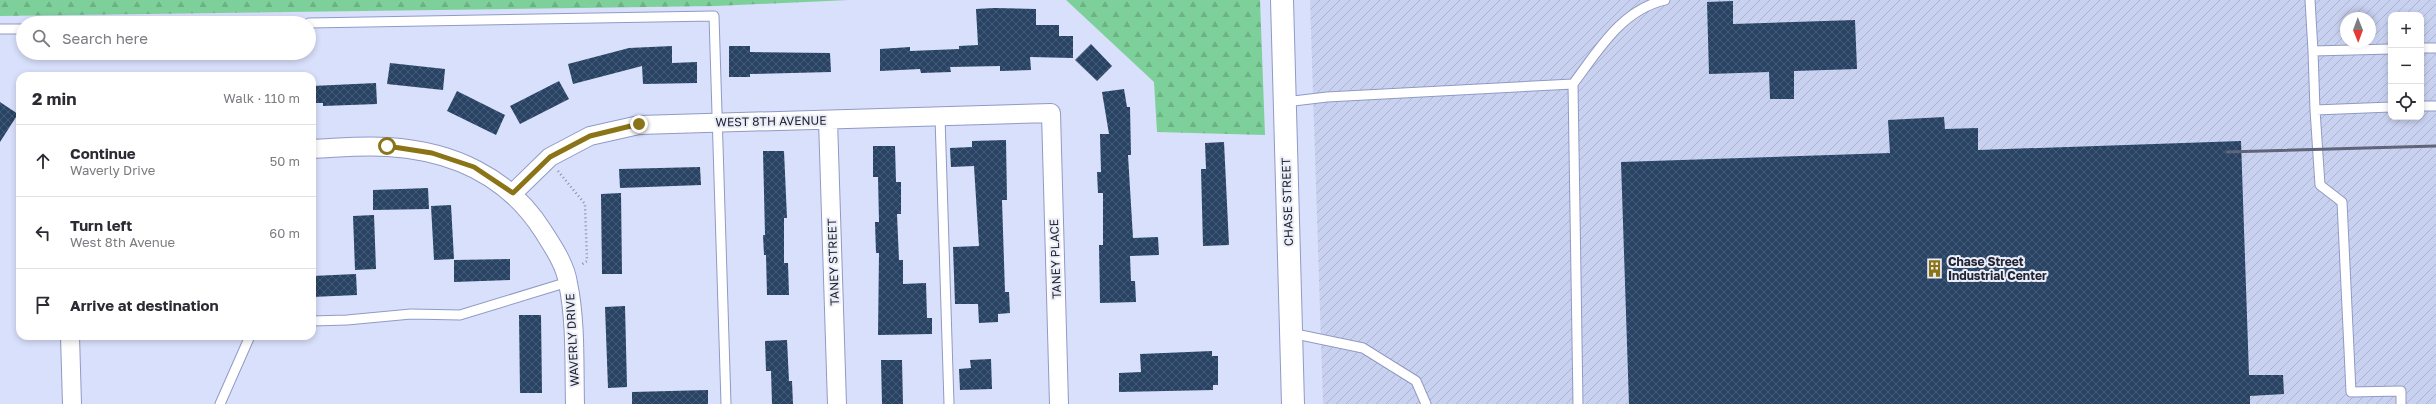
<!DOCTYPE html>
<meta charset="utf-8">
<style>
body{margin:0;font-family:"Golos Text",sans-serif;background:#f2f2f3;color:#2b2b33}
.controls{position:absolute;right:12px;top:12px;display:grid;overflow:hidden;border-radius:8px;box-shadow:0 2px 6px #0003}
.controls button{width:36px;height:36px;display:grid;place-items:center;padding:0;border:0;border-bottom:1px solid #e1e1e2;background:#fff;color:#2b2b33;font:20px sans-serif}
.compass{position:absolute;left:2340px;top:12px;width:36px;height:36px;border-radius:50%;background:#fff;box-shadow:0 2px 6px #0003;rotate:179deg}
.stop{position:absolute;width:12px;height:12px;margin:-9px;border:3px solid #8b7417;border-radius:50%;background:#fff}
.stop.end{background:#8b7417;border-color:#fff;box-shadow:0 1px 4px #0008}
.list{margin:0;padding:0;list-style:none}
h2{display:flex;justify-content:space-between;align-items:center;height:52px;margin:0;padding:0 16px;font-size:17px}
h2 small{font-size:13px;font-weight:400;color:#7c7c81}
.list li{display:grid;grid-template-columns:26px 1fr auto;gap:12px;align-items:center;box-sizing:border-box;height:72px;padding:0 16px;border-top:1px solid #e1e1e2}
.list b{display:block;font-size:15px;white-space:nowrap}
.list p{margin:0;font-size:13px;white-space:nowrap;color:#7c7c81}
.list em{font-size:13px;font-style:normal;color:#7c7c81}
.icon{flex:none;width:22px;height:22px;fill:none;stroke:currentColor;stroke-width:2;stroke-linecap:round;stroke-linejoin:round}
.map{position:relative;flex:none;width:2436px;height:404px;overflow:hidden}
.search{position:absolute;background:#fff;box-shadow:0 2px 6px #0003;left:16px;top:16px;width:300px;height:44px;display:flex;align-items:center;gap:10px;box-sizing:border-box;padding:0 14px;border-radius:22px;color:#7c7c81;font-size:15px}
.panel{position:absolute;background:#fff;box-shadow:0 2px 6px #0003;left:16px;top:72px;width:300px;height:268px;border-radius:12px}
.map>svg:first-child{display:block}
.industrial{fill:url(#industrial-furrows);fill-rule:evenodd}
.forest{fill:url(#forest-firs)}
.building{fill:url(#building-cross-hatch)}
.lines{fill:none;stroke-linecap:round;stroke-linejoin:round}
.lane-casing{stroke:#909ac5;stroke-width:11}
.street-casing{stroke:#909ac5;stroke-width:20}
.secondary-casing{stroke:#909ac5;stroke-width:24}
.path{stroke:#888da4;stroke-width:2.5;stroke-dasharray:1 3;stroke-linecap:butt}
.lane{stroke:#fff;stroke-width:9}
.street{stroke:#fff;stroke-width:18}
.secondary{stroke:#fff;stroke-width:22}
.rail{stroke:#606479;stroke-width:3}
.route{stroke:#8b7417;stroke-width:5}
.labels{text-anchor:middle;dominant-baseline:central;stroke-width:4;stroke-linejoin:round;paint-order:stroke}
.street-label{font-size:12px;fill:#212435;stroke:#ebeef7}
.poi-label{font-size:12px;font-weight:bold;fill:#212435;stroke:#ebeef7;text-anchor:start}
</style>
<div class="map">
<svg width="2436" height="404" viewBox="0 0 2436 404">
<defs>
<pattern id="industrial-furrows" width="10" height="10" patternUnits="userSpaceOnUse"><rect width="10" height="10" fill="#c8d1ef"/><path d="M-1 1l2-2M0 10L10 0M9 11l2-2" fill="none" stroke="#acb3ce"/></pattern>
<pattern id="forest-firs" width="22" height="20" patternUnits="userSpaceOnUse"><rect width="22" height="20" fill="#7ed09a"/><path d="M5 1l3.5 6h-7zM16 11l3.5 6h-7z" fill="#6db285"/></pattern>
<pattern id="building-cross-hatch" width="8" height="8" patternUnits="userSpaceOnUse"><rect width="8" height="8" fill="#284363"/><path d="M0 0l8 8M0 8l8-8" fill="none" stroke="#465b76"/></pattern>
</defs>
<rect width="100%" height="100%" fill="#d9e0fb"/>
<!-- industrial -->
<path class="industrial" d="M 1310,0 L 2436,0 L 2436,404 L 1323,404 ZM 2391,15 L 2421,15 L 2421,117 L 2391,117 ZM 2346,18 L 2370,18 L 2370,42 L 2346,42 Z"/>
<!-- forest -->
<path class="forest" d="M 0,0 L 849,0 L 717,6 L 0,16 Z
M 1066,0 L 1260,0 L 1265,135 L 1157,132 L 1154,82 Z"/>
<!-- building -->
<path class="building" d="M 1733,1 L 1733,24 L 1855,20 L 1857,69 L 1794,71 L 1794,99 L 1770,99 L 1769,72 L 1709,74 L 1707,2 Z
M 994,8 L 1036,9 L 1036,25 L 1059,25 L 1059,36 L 1073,36 L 1073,58 L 1030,57 L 1031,70 L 1000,71 L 1000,66 L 950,67 L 951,72 L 921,73 L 920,69 L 880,71 L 880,49 L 910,47 L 910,51 L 959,49 L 959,46 L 978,45 L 976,9 Z
M 1091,44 L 1112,66 L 1097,81 L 1075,60 Z
M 672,46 L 672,63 L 697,62 L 697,83 L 643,84 L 642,66 L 573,84 L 568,64 L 629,48 Z
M 729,46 L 750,46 L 750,52 L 830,53 L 831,72 L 750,74 L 750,77 L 729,77 Z
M 390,63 L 445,69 L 443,90 L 387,84 Z
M 559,81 L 569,99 L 520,124 L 510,106 Z
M 376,83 L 377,104 L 323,106 L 323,103 L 312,103 L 312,86 Z
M 1124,89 L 1127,107 L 1130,107 L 1131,155 L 1128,155 L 1133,238 L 1158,237 L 1159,255 L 1130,256 L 1131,281 L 1135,281 L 1136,302 L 1100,303 L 1099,245 L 1103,245 L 1103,193 L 1098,193 L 1097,172 L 1101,172 L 1100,134 L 1109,134 L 1102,92 Z
M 457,91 L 505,115 L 496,135 L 447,111 Z
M 0,102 L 18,114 L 0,142 Z
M 1944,117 L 1945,129 L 1978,128 L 1978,150 L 2241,141 L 2249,375 L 2283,375 L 2284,394 L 2250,396 L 2250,404 L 1629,404 L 1621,162 L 1890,153 L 1888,120 Z
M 1006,140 L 1007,200 L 1002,200 L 1005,292 L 1009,292 L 1010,313 L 998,314 L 998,322 L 979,323 L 978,304 L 955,304 L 953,247 L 979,246 L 974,166 L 951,167 L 950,148 L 972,147 L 972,141 Z
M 1224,142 L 1229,245 L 1203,246 L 1201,169 L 1206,169 L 1205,143 Z
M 873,146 L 895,146 L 896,182 L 901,182 L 901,214 L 897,214 L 899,260 L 903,260 L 903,284 L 926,283 L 927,318 L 932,318 L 932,334 L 878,335 L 879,253 L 876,253 L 875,222 L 879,222 L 878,177 L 873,177 Z
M 763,151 L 784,151 L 787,218 L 784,218 L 784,263 L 788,263 L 789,295 L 767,295 L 766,255 L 764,255 L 763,235 L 765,235 Z
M 700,167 L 701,185 L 620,188 L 619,169 Z
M 428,188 L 429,209 L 373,210 L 373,190 Z
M 621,193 L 622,274 L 602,274 L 601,194 Z
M 451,205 L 454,259 L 434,260 L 431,206 Z
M 374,215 L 376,269 L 355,270 L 353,216 Z
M 510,259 L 510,280 L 454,282 L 454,260 Z
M 356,274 L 357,295 L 312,297 L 312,276 Z
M 625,306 L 627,387 L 608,388 L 605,307 Z
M 519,315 L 541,315 L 542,393 L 520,393 Z
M 787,340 L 789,381 L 792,381 L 793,404 L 772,404 L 771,371 L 766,371 L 765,341 Z
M 1212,351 L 1212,356 L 1218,356 L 1218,385 L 1213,385 L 1213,390 L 1119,392 L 1119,373 L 1141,372 L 1140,354 Z
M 991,359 L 992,389 L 960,390 L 959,369 L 971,368 L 970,360 Z
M 881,360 L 902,360 L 903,404 L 882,404 Z
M 708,390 L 708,404 L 632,404 L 632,392 Z"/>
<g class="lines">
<defs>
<path id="lane" d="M 2310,0 L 2313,51 L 2391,49
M 309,23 L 714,16 L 726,404
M 0,29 L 23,29
M 2421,48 L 2436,48
M 2313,51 L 2315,110 L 2391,107
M 1573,84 L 1578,404
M 1285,102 L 1327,97 L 1573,84 C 1598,51 1621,10 1665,0
M 2421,106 L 2436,106
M 2315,110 L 2320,185 L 2342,202 L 2351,392 L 2401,391 L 2401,404
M 940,117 L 949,404
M 312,321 L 347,320 L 411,314 L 460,315 L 568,282
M 1291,333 L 1363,348 L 1416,381 L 1426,404
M 220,404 L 250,336"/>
<path id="street" d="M 828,120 L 837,404
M 312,149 C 337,148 363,145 388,147 C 452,151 508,176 543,231 C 553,247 565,264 568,283 C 576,322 574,364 575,404
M 513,193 L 550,157 L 590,136 L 639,125 L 1051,113 L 1059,404
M 70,336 L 72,404"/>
<path id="secondary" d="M 1282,0 L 1293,404"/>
</defs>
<!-- lane casing -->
<use href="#lane" class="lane-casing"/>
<!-- street casing -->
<use href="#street" class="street-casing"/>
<!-- secondary casing -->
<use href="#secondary" class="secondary-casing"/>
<!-- path -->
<path class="path" d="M 558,171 L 585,204 L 587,261 L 581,265"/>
<!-- lane -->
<use href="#lane" class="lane"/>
<!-- street -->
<use href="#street" class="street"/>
<!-- secondary -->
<use href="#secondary" class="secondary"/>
<!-- rail -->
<path class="rail" d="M 2227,152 L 2436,146"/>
</g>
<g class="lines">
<!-- route -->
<path class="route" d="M 387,146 L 432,153 L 474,167 L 513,193 L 550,157 L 590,136 L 639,124"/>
</g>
<!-- icons -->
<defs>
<symbol id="building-bare" viewBox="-9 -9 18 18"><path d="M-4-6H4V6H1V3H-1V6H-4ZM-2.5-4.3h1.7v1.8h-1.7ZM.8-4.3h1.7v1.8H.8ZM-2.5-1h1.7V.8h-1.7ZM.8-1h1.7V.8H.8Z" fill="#8b7417" stroke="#ebeef7" stroke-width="2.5" paint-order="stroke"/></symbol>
</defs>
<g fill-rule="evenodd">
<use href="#building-bare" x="1922" y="256" width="25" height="25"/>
</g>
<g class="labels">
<!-- street labels -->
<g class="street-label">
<text transform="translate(771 121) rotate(-1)">WEST 8TH AVENUE</text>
<text transform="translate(1287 202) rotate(-92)">CHASE STREET</text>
<text transform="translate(1055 259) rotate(-92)">TANEY PLACE</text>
<text transform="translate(833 262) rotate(-92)">TANEY STREET</text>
<text transform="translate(572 340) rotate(-93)">WAVERLY DRIVE</text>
</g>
<!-- poi labels -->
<g class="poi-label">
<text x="1948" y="261">Chase Street<tspan x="1948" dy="14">Industrial Center</tspan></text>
</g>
</g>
</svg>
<div class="controls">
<button>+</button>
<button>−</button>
<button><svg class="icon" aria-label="locate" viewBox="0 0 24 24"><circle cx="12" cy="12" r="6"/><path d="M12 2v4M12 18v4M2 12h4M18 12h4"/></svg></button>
</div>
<svg class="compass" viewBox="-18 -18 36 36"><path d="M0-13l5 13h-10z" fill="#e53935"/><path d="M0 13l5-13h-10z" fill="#7c7c81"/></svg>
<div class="stop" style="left:387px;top:146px"></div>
<div class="stop end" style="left:639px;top:124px"></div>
<div class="search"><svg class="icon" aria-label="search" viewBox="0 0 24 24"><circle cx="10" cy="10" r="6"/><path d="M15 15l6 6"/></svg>Search here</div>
<section class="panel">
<h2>2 min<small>Walk · 110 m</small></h2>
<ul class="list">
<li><svg class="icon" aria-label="ahead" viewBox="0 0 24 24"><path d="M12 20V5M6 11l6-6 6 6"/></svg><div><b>Continue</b><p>Waverly Drive</p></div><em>50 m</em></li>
<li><svg class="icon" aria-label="left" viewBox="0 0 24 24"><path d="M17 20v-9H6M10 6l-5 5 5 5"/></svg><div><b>Turn left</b><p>West 8th Avenue</p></div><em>60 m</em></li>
<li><svg class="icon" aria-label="arrive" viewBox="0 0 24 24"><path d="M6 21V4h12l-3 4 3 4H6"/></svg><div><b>Arrive at destination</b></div></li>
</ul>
</section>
</div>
